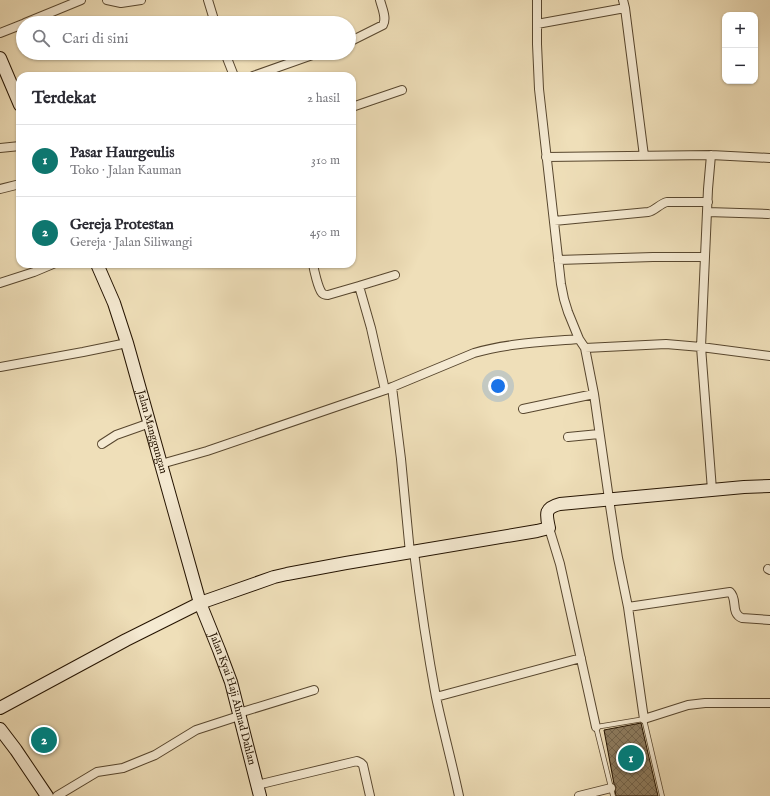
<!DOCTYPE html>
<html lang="id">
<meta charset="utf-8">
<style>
body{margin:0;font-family:"IM FELL English",serif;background:#f7f7f7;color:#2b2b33}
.controls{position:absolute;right:12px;top:12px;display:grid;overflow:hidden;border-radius:8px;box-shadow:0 1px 3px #0004}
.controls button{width:36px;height:36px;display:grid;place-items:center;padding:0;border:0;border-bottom:1px solid #e1e1e2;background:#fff;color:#2b2b33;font:20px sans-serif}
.you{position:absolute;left:498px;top:386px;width:14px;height:14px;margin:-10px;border:3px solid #fff;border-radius:50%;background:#1a73e8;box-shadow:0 0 0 6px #1a73e833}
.badge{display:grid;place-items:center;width:26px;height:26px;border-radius:50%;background:#0f766e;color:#fff;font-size:13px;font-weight:700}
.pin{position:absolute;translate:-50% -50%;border:2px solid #fff;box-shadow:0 1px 4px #0006}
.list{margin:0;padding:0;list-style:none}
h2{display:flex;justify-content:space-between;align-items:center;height:52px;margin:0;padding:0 16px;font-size:17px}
h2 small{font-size:13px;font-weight:400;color:#7c7c81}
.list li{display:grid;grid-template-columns:26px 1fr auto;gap:12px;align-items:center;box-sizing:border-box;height:72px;padding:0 16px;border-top:1px solid #e1e1e2}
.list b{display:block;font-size:15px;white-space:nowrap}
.list p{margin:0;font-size:13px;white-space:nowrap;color:#7c7c81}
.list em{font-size:13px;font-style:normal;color:#7c7c81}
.icon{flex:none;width:22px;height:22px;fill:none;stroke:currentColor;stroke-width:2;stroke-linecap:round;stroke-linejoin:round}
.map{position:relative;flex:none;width:770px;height:796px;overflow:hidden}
.search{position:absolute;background:#fff;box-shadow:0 1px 3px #0004;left:16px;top:16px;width:340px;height:44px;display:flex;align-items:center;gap:10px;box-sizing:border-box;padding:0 14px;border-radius:22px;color:#7c7c81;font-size:15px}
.panel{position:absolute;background:#fff;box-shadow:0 1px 3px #0004;left:16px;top:72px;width:340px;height:196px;border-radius:12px}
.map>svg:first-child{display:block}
.building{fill:url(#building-cross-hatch);stroke:#241300}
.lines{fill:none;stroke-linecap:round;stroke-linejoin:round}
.lane-casing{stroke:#57462e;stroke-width:5.5}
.street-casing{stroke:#57462e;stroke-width:10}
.secondary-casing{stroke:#241300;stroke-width:14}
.lane{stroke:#f5ead2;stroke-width:4}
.street{stroke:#f5ead2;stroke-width:8}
.secondary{stroke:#f5ead2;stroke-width:12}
.labels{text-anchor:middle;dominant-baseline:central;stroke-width:3;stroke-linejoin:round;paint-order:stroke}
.street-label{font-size:11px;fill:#241300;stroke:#f5ead2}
</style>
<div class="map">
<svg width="770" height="796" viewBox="0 0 770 796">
<defs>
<pattern id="building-cross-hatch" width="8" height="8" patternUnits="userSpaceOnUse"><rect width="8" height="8" fill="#8e7d60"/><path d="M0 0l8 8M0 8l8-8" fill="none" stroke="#74654d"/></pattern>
</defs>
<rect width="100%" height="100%" fill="#efdfb9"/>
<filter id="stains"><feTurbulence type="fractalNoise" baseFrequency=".005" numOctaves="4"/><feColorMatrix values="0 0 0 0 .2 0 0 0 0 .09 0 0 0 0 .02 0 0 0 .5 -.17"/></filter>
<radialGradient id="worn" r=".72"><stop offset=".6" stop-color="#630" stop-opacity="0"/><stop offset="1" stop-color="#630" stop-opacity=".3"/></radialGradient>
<!-- building -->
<path class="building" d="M 641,723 L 658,796 L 616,796 L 615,791 L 616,787 L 614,784 L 604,730 Z"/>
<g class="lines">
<defs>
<path id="lane" d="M 613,796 L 596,727 L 644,719 L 662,796"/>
<path id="street" d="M 107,0 L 121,3 L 141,0
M 208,0 L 215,23
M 537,0 L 537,44 L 539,89 L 561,284 L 564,299 L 568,312 L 579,339 L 585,348 L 594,394 L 609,499 L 618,558 L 628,607 L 644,719 L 688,705 L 705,703 L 770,703
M 625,8 L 644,156
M 25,23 L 81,0
M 537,24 L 625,8 L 623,0
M 0,33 L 23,24
M 349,42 L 383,25 C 387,18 382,8 380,0
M 225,53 L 234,76
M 253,76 L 318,53
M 352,107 L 402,90
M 0,148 L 20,146
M 711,155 L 708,189 L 701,347 L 712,490
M 546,157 L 711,155 L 770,158
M 0,189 L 20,184
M 707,212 L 768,214
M 554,221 L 648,212 C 655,211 659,204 667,202 L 708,202
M 558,260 L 653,257 L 705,257
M 313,264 C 314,270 318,288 322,293 C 324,295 325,295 328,295 L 359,286 L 371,328 L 385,390
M 0,283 L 34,272 L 53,264
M 359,286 L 395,275
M 585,348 L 666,344 L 701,347 L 770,356
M 0,367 L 83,352 L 127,343
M 392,387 L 401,459 L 410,553
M 523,409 L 594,394
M 568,437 L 599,434
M 102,444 L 116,435 L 150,423
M 161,464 L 207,451 L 385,390 L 474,353 C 508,343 545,342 579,339
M 549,528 L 560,564 L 596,727
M 414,552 C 420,601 427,649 436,697 C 443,730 452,763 459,796
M 768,569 L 770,570
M 628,607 L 730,592 C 738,599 730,613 742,618 L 770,620
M 436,697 L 581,658
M 239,713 L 314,690
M 257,785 L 357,761 L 361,763 L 363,765 L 370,796
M 57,796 L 97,772 L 123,768 L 155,755 L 196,730 L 239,716
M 579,796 L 611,788"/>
<g id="secondary">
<path d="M 0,58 L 20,105"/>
<path id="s1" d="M 97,264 L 114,303 L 127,343 L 200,603 L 219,650 L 231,682 L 260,796"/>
<path d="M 0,708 L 126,640 L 200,603 L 274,577 L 287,574 L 346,563 L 537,531 L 549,528 C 546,514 544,508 560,504 L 744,487 L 770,486"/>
<path d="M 0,729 L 16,750 L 47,796"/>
</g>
</defs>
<!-- lane casing -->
<use href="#lane" class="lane-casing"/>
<!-- street casing -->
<use href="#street" class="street-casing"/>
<!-- secondary casing -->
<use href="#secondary" class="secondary-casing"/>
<!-- lane -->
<use href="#lane" class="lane"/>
<!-- street -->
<use href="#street" class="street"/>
<!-- secondary -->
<use href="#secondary" class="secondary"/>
</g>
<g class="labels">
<!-- street labels -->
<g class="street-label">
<text stroke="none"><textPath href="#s1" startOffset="177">Jalan Manggungan</textPath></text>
<text stroke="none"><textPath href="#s1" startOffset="456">Jalan Kyai Haji Ahmad Dahlan</textPath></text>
</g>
</g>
<rect width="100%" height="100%" filter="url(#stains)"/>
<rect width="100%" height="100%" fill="url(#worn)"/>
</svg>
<div class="controls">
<button>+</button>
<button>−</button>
</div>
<div class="you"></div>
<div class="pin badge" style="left:631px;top:758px">1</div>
<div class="pin badge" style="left:44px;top:740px">2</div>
<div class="search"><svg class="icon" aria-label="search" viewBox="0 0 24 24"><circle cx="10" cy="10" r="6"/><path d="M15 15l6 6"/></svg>Cari di sini</div>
<section class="panel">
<h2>Terdekat<small>2 hasil</small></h2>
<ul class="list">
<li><span class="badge">1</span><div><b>Pasar Haurgeulis</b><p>Toko · Jalan Kauman</p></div><em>310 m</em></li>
<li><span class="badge">2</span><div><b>Gereja Protestan</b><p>Gereja · Jalan Siliwangi</p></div><em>450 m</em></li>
</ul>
</section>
</div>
